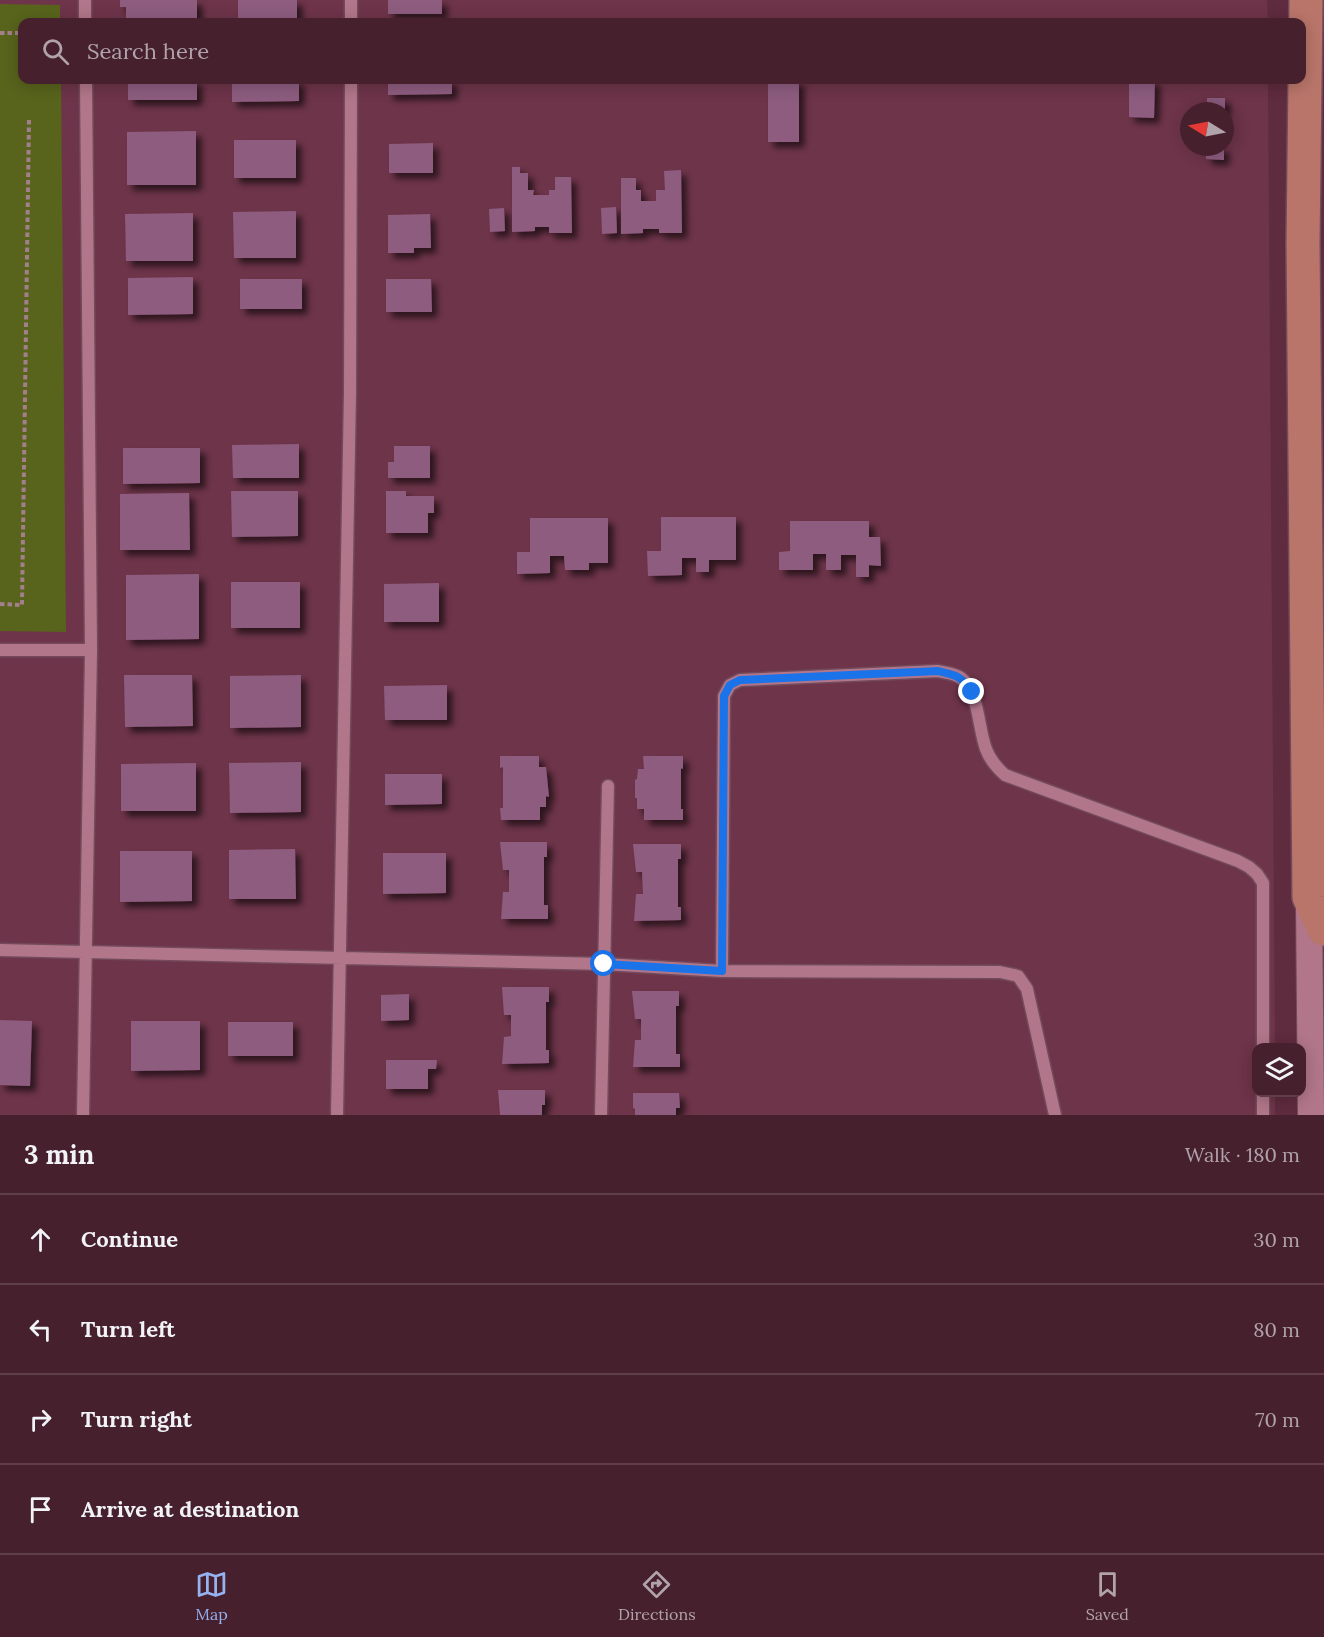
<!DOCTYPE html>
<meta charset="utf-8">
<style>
body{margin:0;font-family:Lora,serif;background:#4e2836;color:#f1f3f6}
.controls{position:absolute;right:18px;bottom:18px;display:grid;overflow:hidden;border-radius:12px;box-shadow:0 3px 15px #0003}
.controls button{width:54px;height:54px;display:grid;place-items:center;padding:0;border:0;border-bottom:2px solid #5f3e4a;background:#47202e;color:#f1f3f6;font:30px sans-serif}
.compass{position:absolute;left:1180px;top:102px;width:54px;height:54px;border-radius:50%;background:#47202e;box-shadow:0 3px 15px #0003;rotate:280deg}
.stop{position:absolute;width:18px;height:18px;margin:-14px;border:4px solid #1a73e8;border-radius:50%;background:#fff}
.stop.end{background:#1a73e8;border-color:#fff;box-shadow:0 2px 6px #0008}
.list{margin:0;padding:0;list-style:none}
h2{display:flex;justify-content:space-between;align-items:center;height:78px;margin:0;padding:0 24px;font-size:26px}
h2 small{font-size:20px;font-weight:400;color:#b0a3aa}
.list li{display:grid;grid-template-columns:39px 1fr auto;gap:18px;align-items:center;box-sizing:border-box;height:90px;padding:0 24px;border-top:2px solid #5f3e4a}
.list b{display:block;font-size:22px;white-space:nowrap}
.list em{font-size:20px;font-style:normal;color:#b0a3aa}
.icon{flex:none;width:33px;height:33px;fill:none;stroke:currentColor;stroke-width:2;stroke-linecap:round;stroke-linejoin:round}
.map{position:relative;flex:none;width:1324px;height:1115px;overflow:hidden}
.search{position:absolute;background:#47202e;box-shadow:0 3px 15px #0003;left:18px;right:18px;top:18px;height:66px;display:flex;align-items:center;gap:15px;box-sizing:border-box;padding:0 21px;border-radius:12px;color:#b0a3aa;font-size:22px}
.sheet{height:438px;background:#47202e}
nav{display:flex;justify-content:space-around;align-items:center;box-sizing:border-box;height:84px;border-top:2px solid #5f3e4a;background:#47202e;font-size:16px;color:#b0a3aa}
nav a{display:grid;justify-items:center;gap:3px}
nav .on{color:#95b2f1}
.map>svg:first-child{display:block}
.built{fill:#6e3449;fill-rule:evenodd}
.green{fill:#58641c}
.building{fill:#8d5c7f;filter:url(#shadow)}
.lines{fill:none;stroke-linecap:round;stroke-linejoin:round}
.lane-casing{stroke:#724a5b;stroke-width:15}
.street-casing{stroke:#724a5b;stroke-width:28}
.secondary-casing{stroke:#724a5b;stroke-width:36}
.path{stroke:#a37f8b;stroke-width:4;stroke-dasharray:4.5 3;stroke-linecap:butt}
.lane{stroke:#b17689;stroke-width:12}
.street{stroke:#b17689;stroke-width:26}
.secondary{stroke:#b9756a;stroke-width:33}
.route{stroke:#1a73e8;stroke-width:8}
</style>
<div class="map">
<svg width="1324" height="1115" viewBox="0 0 1324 1115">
<defs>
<filter id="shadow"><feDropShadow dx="5.5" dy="5.5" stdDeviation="3" flood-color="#0009"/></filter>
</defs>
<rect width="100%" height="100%" fill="#5f2b3e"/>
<!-- built -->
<path class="built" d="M 0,0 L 1267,0 L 1268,22 L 22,22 L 22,80 L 1268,80 L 1275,1047 L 1256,1048 L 1256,1092 L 1275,1093 L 1275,1115 L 0,1115 ZM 1189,111 L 1225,111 L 1225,147 L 1189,147 Z"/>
<!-- green -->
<path class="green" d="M 0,4 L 60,5 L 60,22 L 22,22 L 22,80 L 61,80 L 66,632 L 0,631 Z"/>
<!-- building -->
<path class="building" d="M 120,0 L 197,0 L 197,21 L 126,22 L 126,7 L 120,7 Z
M 238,0 L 297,0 L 297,20 L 238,20 Z
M 388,0 L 442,0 L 442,14 L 388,14 Z
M 128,80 L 197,80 L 197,100 L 128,100 Z
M 232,80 L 299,80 L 299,101 L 232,102 Z
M 388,80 L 452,80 L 452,94 L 388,95 Z
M 768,80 L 799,80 L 799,142 L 768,142 Z
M 1129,80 L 1155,80 L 1154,118 L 1129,117 Z
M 1207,98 L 1225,98 L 1225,111 L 1207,111 Z
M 196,131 L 196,185 L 127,185 L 127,132 Z
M 234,140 L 296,140 L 296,178 L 234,178 Z
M 433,143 L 433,173 L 389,173 L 389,144 Z
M 1206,147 L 1224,147 L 1224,160 L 1206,159 Z
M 512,167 L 520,167 L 520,173 L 528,173 L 528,190 L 534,190 L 533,195 L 549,195 L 549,190 L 555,190 L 555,177 L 571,177 L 572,233 L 549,233 L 549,227 L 535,227 L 535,231 L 512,232 Z
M 681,170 L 682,233 L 659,233 L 659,229 L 643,229 L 643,233 L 621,234 L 621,178 L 636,178 L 636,190 L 641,190 L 641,201 L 656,201 L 656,190 L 665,190 L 664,171 Z
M 616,207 L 617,233 L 602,234 L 601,208 Z
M 504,208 L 505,231 L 490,232 L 489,209 Z
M 296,211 L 296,258 L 234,258 L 233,212 Z
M 193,213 L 193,261 L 126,261 L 125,214 Z
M 430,214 L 431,248 L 414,248 L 414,253 L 388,253 L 388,215 Z
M 193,277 L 193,314 L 128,315 L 128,278 Z
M 240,279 L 302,279 L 302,309 L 240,309 Z
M 386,279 L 431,279 L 432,312 L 386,312 Z
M 299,444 L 299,478 L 233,478 L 232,445 Z
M 394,446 L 430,446 L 430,478 L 388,478 L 388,462 L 394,462 Z
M 123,448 L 200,448 L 200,483 L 123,484 Z
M 231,491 L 298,491 L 298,536 L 232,537 Z
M 386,491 L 406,491 L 406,496 L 434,496 L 434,513 L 428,513 L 428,533 L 386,533 Z
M 189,493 L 190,550 L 120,550 L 120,494 Z
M 661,517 L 736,517 L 736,560 L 709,560 L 709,572 L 696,572 L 696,558 L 682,558 L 682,575 L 648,576 L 647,551 L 661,551 Z
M 530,518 L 608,518 L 608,563 L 589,563 L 589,570 L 565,570 L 564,556 L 550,556 L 550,573 L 517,574 L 517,552 L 530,552 Z
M 790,521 L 869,521 L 869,537 L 880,537 L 881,566 L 869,565 L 869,577 L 856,577 L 856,555 L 841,555 L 841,570 L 826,570 L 826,554 L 813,554 L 813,570 L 779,570 L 779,552 L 790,551 Z
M 199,574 L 199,639 L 126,640 L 126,575 Z
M 231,582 L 300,582 L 300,628 L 231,628 Z
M 439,583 L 439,622 L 384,622 L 384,584 Z
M 124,675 L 192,675 L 193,726 L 125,727 Z
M 301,675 L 301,727 L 230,728 L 230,676 Z
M 447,685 L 447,720 L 385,720 L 384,686 Z
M 500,756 L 539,756 L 539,767 L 546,767 L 549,797 L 546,796 L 546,807 L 540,807 L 540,820 L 501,820 L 500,808 L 503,808 L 503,767 L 500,768 Z
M 643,756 L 683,756 L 683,769 L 681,768 L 681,809 L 683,809 L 683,820 L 644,820 L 644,809 L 637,809 L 637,798 L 635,798 L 635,780 L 637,779 L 638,769 L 644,769 Z
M 301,762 L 301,812 L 230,813 L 229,763 Z
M 196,763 L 196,811 L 121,811 L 121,764 Z
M 385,774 L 442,774 L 442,804 L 385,805 Z
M 500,842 L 547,842 L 547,857 L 544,857 L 544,905 L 548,905 L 548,919 L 501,919 L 503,892 L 509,892 L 509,870 L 503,870 Z
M 633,844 L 681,844 L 681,859 L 678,859 L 678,907 L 681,907 L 681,920 L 634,921 L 636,894 L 643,894 L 642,872 L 636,872 Z
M 295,849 L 296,899 L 229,899 L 229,850 Z
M 120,851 L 192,851 L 192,901 L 120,902 Z
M 383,853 L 446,853 L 446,893 L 383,894 Z
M 502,987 L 549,987 L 549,1002 L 546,1002 L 546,1050 L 549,1050 L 549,1063 L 502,1064 L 504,1037 L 511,1036 L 511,1015 L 504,1015 Z
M 632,991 L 679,991 L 679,1006 L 676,1006 L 676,1054 L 680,1054 L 680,1067 L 633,1067 L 635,1040 L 641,1040 L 641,1019 L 635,1019 Z
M 409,994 L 409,1020 L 381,1021 L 381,995 Z
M 0,1020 L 32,1021 L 30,1086 L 0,1085 Z
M 131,1021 L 200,1021 L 200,1070 L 131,1071 Z
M 228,1022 L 293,1022 L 293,1056 L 228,1056 Z
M 386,1060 L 437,1060 L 436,1069 L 428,1069 L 428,1089 L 386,1089 Z
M 498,1090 L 545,1090 L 545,1105 L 542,1105 L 542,1115 L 500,1115 Z
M 633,1093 L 679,1093 L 680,1108 L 676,1108 L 676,1115 L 635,1115 L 635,1109 L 633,1108 Z"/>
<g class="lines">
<defs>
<path id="lane" d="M 85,0 L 85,22
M 351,22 L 351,0
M 0,650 L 91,650
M 0,950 L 604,964 L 722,971 L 724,696 L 730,685 L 740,680 L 938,671 C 946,673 954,673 961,678 C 979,691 978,728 986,749 C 990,760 996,767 1005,775 L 1238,861 L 1249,867 L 1257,874 L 1263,883 L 1263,1048
M 722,971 L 1000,972 L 1018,976 L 1027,989 L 1055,1115
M 83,1115 L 91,650 L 86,80
M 337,1115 L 350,392 L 351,80
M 601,1115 L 608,786
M 1263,1115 L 1263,1092"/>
<path id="street" d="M 1309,904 L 1311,1115"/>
<path id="secondary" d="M 1306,0 L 1303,243 L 1309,897 L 1324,929"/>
</defs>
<!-- lane casing -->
<use href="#lane" class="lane-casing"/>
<!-- street casing -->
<use href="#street" class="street-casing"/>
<!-- secondary casing -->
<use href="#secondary" class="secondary-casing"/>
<!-- path -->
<path class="path" d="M 0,33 L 22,33
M 0,604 L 22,605 L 29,119"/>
<!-- lane -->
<use href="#lane" class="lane"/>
<!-- street -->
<use href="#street" class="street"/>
<!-- secondary -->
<use href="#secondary" class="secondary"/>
</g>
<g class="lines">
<!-- route -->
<path class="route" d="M 604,964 L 722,971 L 724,696 L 730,685 L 740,680 L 938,671 C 956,675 961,676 972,692"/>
</g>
</svg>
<div class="controls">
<button><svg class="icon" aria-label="layers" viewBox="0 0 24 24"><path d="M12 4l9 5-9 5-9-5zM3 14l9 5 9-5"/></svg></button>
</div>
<svg class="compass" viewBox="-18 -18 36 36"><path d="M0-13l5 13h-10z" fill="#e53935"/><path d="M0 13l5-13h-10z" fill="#b0a3aa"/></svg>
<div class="stop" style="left:604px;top:964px"></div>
<div class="stop end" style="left:972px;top:692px"></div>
<div class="search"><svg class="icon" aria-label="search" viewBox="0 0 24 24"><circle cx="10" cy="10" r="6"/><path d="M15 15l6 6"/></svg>Search here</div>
</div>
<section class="sheet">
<h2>3 min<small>Walk · 180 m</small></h2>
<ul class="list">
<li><svg class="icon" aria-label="ahead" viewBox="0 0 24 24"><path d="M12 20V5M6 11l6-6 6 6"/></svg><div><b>Continue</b></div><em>30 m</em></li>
<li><svg class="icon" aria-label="left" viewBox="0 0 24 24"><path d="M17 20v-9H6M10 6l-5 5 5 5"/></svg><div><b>Turn left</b></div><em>80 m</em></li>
<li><svg class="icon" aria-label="right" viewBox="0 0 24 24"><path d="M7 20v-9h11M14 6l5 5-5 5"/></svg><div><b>Turn right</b></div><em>70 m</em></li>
<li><svg class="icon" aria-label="arrive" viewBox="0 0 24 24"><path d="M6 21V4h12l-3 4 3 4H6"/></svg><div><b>Arrive at destination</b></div></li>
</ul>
</section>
<nav>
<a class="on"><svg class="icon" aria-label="map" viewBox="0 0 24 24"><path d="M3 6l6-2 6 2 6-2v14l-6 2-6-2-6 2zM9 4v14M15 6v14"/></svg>Map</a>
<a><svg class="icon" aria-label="directions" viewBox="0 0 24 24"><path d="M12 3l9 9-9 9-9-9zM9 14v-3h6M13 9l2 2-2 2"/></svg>Directions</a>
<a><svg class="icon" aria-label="saved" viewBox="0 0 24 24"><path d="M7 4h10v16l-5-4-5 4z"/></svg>Saved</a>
</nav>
